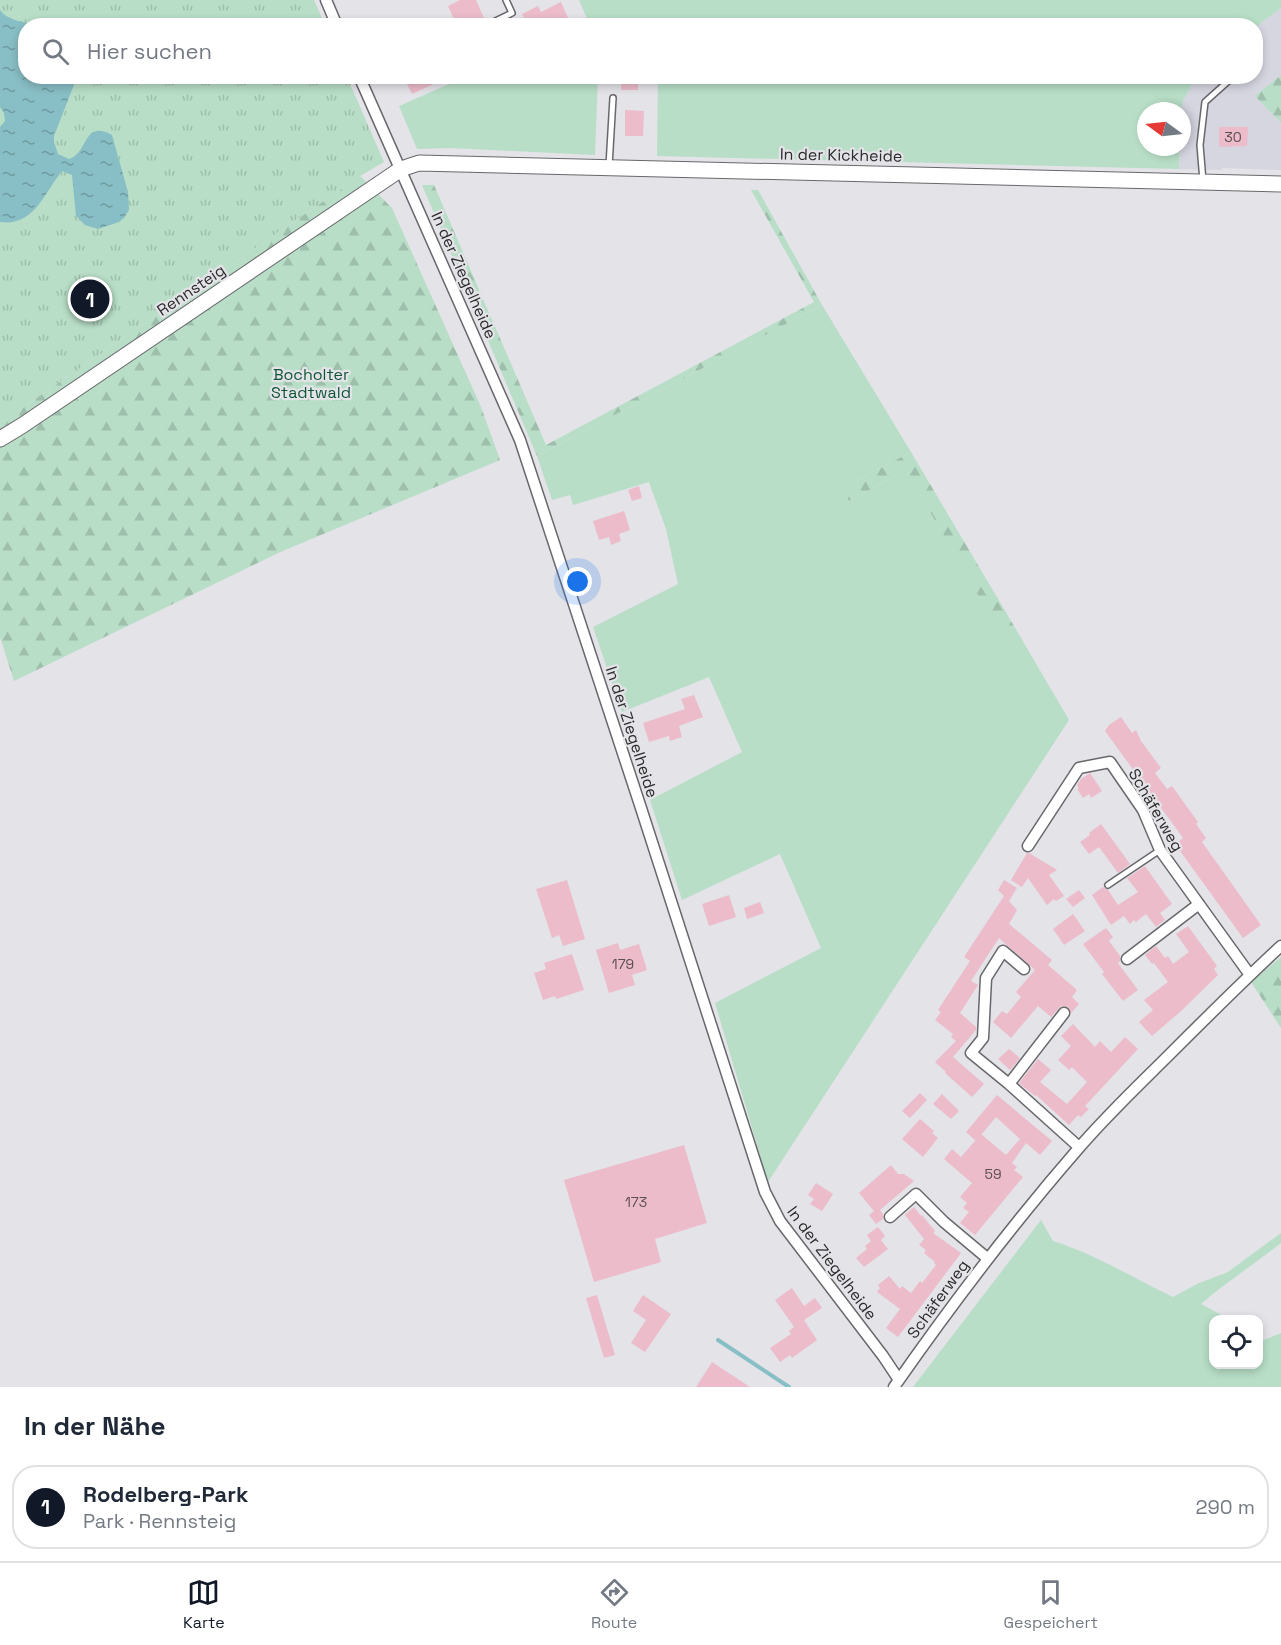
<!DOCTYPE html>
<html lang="de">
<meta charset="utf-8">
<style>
body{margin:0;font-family:"Space Grotesk",sans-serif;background:#f6f6f7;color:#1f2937}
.controls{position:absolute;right:18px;bottom:18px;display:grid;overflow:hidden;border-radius:12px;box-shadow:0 3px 9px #0003}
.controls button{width:54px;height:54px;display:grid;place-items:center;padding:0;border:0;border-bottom:2px solid #e0e1e3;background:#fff;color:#1f2937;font:30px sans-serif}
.compass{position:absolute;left:1137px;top:102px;width:54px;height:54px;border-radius:50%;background:#fff;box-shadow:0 3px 9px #0003;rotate:285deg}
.you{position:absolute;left:578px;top:582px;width:21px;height:21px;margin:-15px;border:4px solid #fff;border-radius:50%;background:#1a73e8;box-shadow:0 0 0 9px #1a73e833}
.badge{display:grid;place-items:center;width:39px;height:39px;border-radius:50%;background:#111827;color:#fff;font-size:20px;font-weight:700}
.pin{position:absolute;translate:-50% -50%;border:3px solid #fff;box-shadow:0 2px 6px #0006}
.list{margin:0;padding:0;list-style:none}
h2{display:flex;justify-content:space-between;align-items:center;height:78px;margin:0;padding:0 24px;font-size:26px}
h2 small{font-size:20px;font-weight:400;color:#747a83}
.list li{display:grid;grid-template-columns:39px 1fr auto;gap:18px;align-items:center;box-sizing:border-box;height:84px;margin:0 12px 12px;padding:0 12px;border:2px solid #e0e1e3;border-radius:24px}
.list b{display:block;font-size:22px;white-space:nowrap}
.list p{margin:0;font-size:20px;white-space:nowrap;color:#747a83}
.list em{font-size:20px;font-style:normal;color:#747a83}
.icon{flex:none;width:33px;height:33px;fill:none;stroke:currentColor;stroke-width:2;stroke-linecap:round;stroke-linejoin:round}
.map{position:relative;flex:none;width:1281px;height:1387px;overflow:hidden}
.search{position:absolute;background:#fff;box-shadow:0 3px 9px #0003;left:18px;right:18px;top:18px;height:66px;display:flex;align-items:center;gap:15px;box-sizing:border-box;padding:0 21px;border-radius:24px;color:#747a83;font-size:22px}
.sheet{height:174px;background:#fff}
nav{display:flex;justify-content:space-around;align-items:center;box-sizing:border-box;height:84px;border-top:2px solid #e0e1e3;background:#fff;font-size:16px;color:#747a83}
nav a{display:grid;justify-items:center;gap:3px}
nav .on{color:#111827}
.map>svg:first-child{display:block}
.built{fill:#d6d6e1}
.grass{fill:#b8dec7}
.forest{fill:url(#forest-firs)}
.park{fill:url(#park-tufts)}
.water{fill:url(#water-ripples)}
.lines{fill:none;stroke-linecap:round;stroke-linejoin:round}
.stream{stroke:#88bec5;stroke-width:4}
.building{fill:#ecbcca}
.lane-casing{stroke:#68686c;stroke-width:8}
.street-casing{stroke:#68686c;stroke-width:13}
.secondary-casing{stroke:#68686c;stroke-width:17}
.lane{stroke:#fff;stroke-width:5}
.street{stroke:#fff;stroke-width:10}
.secondary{stroke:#fff;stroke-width:15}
.labels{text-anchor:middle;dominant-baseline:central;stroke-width:4.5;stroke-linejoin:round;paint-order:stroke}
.number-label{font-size:14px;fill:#5b4f54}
.street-label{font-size:16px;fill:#2b2b2c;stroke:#e3e3e8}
.park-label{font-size:16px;fill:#0f5636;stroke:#e3e3e8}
</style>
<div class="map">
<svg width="1281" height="1387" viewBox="0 0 1281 1387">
<defs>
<pattern id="forest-firs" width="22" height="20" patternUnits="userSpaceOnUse" patternTransform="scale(1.5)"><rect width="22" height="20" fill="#b8dec7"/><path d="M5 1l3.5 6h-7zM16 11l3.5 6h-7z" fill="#9ebfab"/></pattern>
<pattern id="park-tufts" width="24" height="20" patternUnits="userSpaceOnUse" patternTransform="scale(1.5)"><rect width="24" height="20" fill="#b8dec7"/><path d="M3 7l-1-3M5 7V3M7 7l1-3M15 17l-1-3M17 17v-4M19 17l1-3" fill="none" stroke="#9ebfab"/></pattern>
<pattern id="water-ripples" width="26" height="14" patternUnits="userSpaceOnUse" patternTransform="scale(1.5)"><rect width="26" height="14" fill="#88bec5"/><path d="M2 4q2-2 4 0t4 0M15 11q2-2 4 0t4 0" fill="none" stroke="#6f9ba0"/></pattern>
</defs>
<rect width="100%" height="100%" fill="#e3e3e8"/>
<!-- built -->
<path class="built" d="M 1281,8 L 1281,75 L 1256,96 L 1281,123 L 1281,170 L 1222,168 L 1222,170 L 1179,169 L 1180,147 L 1182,147 L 1182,103 L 1196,77 L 1256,76 L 1256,27 Z"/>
<!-- grass -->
<path class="grass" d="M 579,0 L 1281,0 L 1281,8 L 1256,27 L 1256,26 L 579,26 L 588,21 Z
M 465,77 L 598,77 L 595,155 L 450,148 L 417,149 L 399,106 Z
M 658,77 L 658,76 L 1196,77 L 1182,103 L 1182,111 L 1146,111 L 1146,147 L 1180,147 L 1179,169 L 657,156 Z
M 822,305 L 911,452 L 841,489 L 849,501 L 906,470 L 1000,632 L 1014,626 L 1069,720 L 768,1182 L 715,1003 L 821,948 L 780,854 L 682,900 L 650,800 L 742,752 L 709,677 L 622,712 L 593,627 L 678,584 L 666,529 L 649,482 L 573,505 L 570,495 L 552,500 L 537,456 Z
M 1041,1220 L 1053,1241 C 1095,1254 1133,1278 1173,1297 L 1197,1284 L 1228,1272 L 1281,1233 L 1281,1243 C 1255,1264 1226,1282 1201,1304 L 1229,1319 L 1214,1320 L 1214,1364 L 1258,1364 L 1259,1342 L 1281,1333 L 1281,1387 L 913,1387 Z"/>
<!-- forest -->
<path class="forest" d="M 1281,75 L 1281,123 L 1255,96 Z
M 360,176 L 392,208 L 481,407 L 500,460 L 278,553 L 14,681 L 0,637 L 0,423 Z
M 422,185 L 434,185 L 546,445 L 814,302 L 751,190 L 758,190 L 822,305 L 537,456 Z
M 911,452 L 1014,626 L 1000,633 L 906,470 L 849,501 L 841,489 Z
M 1281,957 L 1281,1028 L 1251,982 Z"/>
<!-- park -->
<path class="park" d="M 0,0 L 314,0 L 325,25 L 26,26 L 26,76 L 347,77 L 384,162 L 360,176 L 0,423 Z"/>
<!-- water -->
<path class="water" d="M 0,10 C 7,20 23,22 35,25 L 26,26 L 26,76 L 77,77 L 54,136 L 54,142 L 58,154 L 69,159 C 88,154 83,119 112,135 L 128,192 L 129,210 L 124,218 L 119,222 L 98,229 L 85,225 L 76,216 L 72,175 L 62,171 C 44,193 34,227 0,222 L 0,127 L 5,121 L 4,113 L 0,107 Z"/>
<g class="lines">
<!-- stream -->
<path class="stream" d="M 718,1340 L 789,1387"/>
</g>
<!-- building -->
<path class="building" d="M 460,0 L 476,0 L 484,18 L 468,26 L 457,26 L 448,6 Z
M 561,2 L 569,20 L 558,26 L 546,26 L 543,18 L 528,25 L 522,14 L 538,6 L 541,12 Z
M 412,76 L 451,76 L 412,94 L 405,80 Z
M 622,76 L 638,76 L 638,90 L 621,90 Z
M 625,110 L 644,111 L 643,136 L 625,136 Z
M 1219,127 L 1248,127 L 1247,146 L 1219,147 Z
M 639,486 L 642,498 L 632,501 L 628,490 Z
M 624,511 L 630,530 L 619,534 L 621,541 L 611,545 L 609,537 L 599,540 L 593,521 Z
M 694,695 L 703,717 L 679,726 L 682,737 L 670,741 L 669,736 L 649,742 L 643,723 L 685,709 L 681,699 Z
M 1121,717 L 1132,733 L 1136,730 L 1141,741 L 1161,768 L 1155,773 L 1167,789 L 1172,786 L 1198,822 L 1196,824 L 1206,838 L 1202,842 L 1261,925 L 1243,938 L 1175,844 L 1183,838 L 1105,731 L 1109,725 Z
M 1090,773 L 1102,791 L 1091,798 L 1089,794 L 1083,798 L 1077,789 L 1079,788 L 1077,785 L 1081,779 Z
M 1101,824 L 1130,864 L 1118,873 L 1099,847 L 1089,854 L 1080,842 L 1090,835 L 1089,833 Z
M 1027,853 L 1029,853 L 1057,870 L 1049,875 L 1064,896 L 1056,901 L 1054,899 L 1047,905 L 1028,878 L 1022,887 L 1011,880 Z
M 1145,866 L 1172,904 L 1160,913 L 1165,920 L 1156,927 L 1146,914 L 1136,922 L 1134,920 L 1130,924 L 1124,916 L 1111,925 L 1092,895 L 1103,887 L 1108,890 L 1118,905 L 1138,892 L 1127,878 Z
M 567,880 L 585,939 L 563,946 L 559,935 L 552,938 L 536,889 Z
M 1004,880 L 1017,888 L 1009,901 L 1017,910 L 1009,924 L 1052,960 L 1048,965 L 1077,990 L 1072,997 L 1079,1004 L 1071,1013 L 1068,1007 L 1061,1006 L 1051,1017 L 1038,1006 L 1011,1038 L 993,1022 L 1002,1011 L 1007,1014 L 1021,997 L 1016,992 L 1035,970 L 999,938 L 971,981 L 978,985 L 960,1013 L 976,1027 L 976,1030 L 953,1057 L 984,1084 L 972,1097 L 945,1073 L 946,1072 L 935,1062 L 956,1041 L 951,1037 L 953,1034 L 935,1020 L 941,1012 L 938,1010 L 970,961 L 964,957 L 1004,896 L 998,890 Z
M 1079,890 L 1085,898 L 1073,907 L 1066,899 Z
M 729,895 L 736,917 L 709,926 L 702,904 Z
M 760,902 L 764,913 L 747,919 L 744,908 Z
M 1073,914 L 1085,931 L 1064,945 L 1053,929 Z
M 1188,926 L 1217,966 L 1214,969 L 1218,975 L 1180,1012 L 1152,1036 L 1139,1022 L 1153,1010 L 1144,1000 L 1168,982 L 1154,963 L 1152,964 L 1145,955 L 1156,946 L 1165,958 L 1168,956 L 1173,964 L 1189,952 L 1176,934 Z
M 1106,928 L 1113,937 L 1109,941 L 1120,956 L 1120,961 L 1118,963 L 1138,990 L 1123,1001 L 1102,974 L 1104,972 L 1083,944 Z
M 618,943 L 620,950 L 639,944 L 647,970 L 632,975 L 635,985 L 609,993 L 596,950 Z
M 572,954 L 584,990 L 556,999 L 555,996 L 543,1000 L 534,973 L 546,969 L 544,963 Z
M 1073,1024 L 1095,1047 L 1100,1041 L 1111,1052 L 1125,1037 L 1138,1049 L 1085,1106 L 1089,1109 L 1081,1117 L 1078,1115 L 1069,1125 L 1036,1095 L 1035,1096 L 1019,1083 L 1038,1059 L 1051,1070 L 1040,1082 L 1067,1104 L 1087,1082 L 1072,1067 L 1069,1070 L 1058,1060 L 1071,1046 L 1061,1036 Z
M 1009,1049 L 1020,1058 L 1010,1070 L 998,1059 Z
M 920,1093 L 927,1100 L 910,1118 L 902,1111 Z
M 942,1094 L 959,1111 L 951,1119 L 933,1104 Z
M 997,1095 L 1052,1141 L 1040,1155 L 1026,1143 L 1012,1163 L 1017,1167 L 1014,1170 L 1023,1177 L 975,1235 L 960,1223 L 969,1212 L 963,1208 L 967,1203 L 960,1197 L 972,1183 L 944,1159 L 952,1149 L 961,1157 L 981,1134 L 1006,1155 L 1020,1139 L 996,1117 L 976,1141 L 966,1132 Z
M 920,1119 L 934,1131 L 932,1133 L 938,1138 L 923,1157 L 902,1139 Z
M 684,1145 L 707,1223 L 655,1239 L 661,1262 L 594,1282 L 564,1180 Z
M 891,1165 L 898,1174 L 904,1174 L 914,1181 L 880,1210 L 883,1214 L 883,1219 L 876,1224 L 869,1215 L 874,1211 L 859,1193 Z
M 816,1183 L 833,1194 L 822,1211 L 810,1204 L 814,1199 L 808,1195 Z
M 914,1207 L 921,1216 L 922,1215 L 935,1231 L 933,1233 L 961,1253 L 898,1337 L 886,1328 L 900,1309 L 877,1292 L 880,1288 L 878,1285 L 889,1276 L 900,1289 L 902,1286 L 911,1293 L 920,1281 L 922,1283 L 936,1265 L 934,1263 L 935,1262 L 924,1253 L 926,1250 L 919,1245 L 924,1239 L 905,1215 Z
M 878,1227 L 885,1236 L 881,1240 L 888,1249 L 864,1267 L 856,1258 L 867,1249 L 865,1246 L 871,1241 L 867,1235 Z
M 792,1288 L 804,1306 L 815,1298 L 822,1308 L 804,1320 L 817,1340 L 792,1358 L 790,1355 L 780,1362 L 770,1348 L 791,1334 L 789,1331 L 794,1327 L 775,1300 Z
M 597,1295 L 615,1355 L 604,1358 L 586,1298 Z
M 643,1295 L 671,1314 L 645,1352 L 631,1343 L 646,1320 L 633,1311 Z
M 712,1362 L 750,1387 L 696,1387 Z"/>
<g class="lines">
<defs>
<path id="lane" d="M 485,26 L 512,13 L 506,0
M 362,81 L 372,76
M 609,166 L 613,98
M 1203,181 L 1200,145 L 1205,102 L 1234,76
M 1108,885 L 1160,850"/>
<path id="street" d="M 326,0 L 337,26
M 359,76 L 520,440 L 640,805 L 765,1192 L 780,1221 L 883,1356 L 899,1380
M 1028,846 L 1079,768 L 1110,762 L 1143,810 L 1160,850 L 1250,975
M 1127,959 L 1199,904
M 1024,969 L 1003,951 L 986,978 L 983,1038 L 971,1053 L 1009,1084 L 1079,1147
M 1009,1084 L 1064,1013
M 890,1217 L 916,1194 L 944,1222 L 987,1258
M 894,1387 C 952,1304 1011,1226 1078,1149 C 1106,1116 1139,1085 1170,1054 C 1206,1018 1243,981 1281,946"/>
<path id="secondary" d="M 0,439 L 23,425 L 401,169 L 419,163 L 1281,184"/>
</defs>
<!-- lane casing -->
<use href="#lane" class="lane-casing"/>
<!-- street casing -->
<use href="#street" class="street-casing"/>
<!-- secondary casing -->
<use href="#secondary" class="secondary-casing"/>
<!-- lane -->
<use href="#lane" class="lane"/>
<!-- street -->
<use href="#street" class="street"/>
<!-- secondary -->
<use href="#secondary" class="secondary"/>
</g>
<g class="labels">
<!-- number labels -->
<g class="number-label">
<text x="1233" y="137">30</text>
<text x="623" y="964">179</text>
<text x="993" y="1174">59</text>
<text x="636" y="1202">173</text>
</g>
<!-- street labels -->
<g class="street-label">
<text transform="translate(841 155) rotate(1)">In der Kickheide</text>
<text transform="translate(464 275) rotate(66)">In der Ziegelheide</text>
<text transform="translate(191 290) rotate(-34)">Rennsteig</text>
<text transform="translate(632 732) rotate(72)">In der Ziegelheide</text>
<text transform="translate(1156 810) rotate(60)">Schäferweg</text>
<text transform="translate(832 1263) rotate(53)">In der Ziegelheide</text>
<text transform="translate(938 1299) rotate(-54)">Schäferweg</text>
</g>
<!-- park labels -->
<g class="park-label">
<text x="311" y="374">Bocholter<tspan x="311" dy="18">Stadtwald</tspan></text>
</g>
</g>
</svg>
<div class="controls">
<button><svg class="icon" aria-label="locate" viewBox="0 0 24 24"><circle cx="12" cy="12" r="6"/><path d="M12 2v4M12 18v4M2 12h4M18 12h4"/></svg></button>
</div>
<svg class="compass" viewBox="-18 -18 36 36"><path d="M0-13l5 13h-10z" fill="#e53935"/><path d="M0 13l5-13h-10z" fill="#747a83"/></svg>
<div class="you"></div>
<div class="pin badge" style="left:90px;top:299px">1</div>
<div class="search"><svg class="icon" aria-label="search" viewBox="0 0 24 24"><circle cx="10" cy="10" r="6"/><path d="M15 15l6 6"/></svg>Hier suchen</div>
</div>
<section class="sheet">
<h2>In der Nähe<small></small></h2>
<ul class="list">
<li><span class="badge">1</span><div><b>Rodelberg-Park</b><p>Park · Rennsteig</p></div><em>290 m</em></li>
</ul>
</section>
<nav>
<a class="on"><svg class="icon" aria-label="map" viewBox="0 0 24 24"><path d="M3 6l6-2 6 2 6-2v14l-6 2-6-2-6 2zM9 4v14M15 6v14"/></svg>Karte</a>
<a><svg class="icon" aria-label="directions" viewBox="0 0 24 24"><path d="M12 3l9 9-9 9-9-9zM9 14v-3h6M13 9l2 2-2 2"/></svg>Route</a>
<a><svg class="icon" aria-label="saved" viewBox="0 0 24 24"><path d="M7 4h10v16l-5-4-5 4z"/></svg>Gespeichert</a>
</nav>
